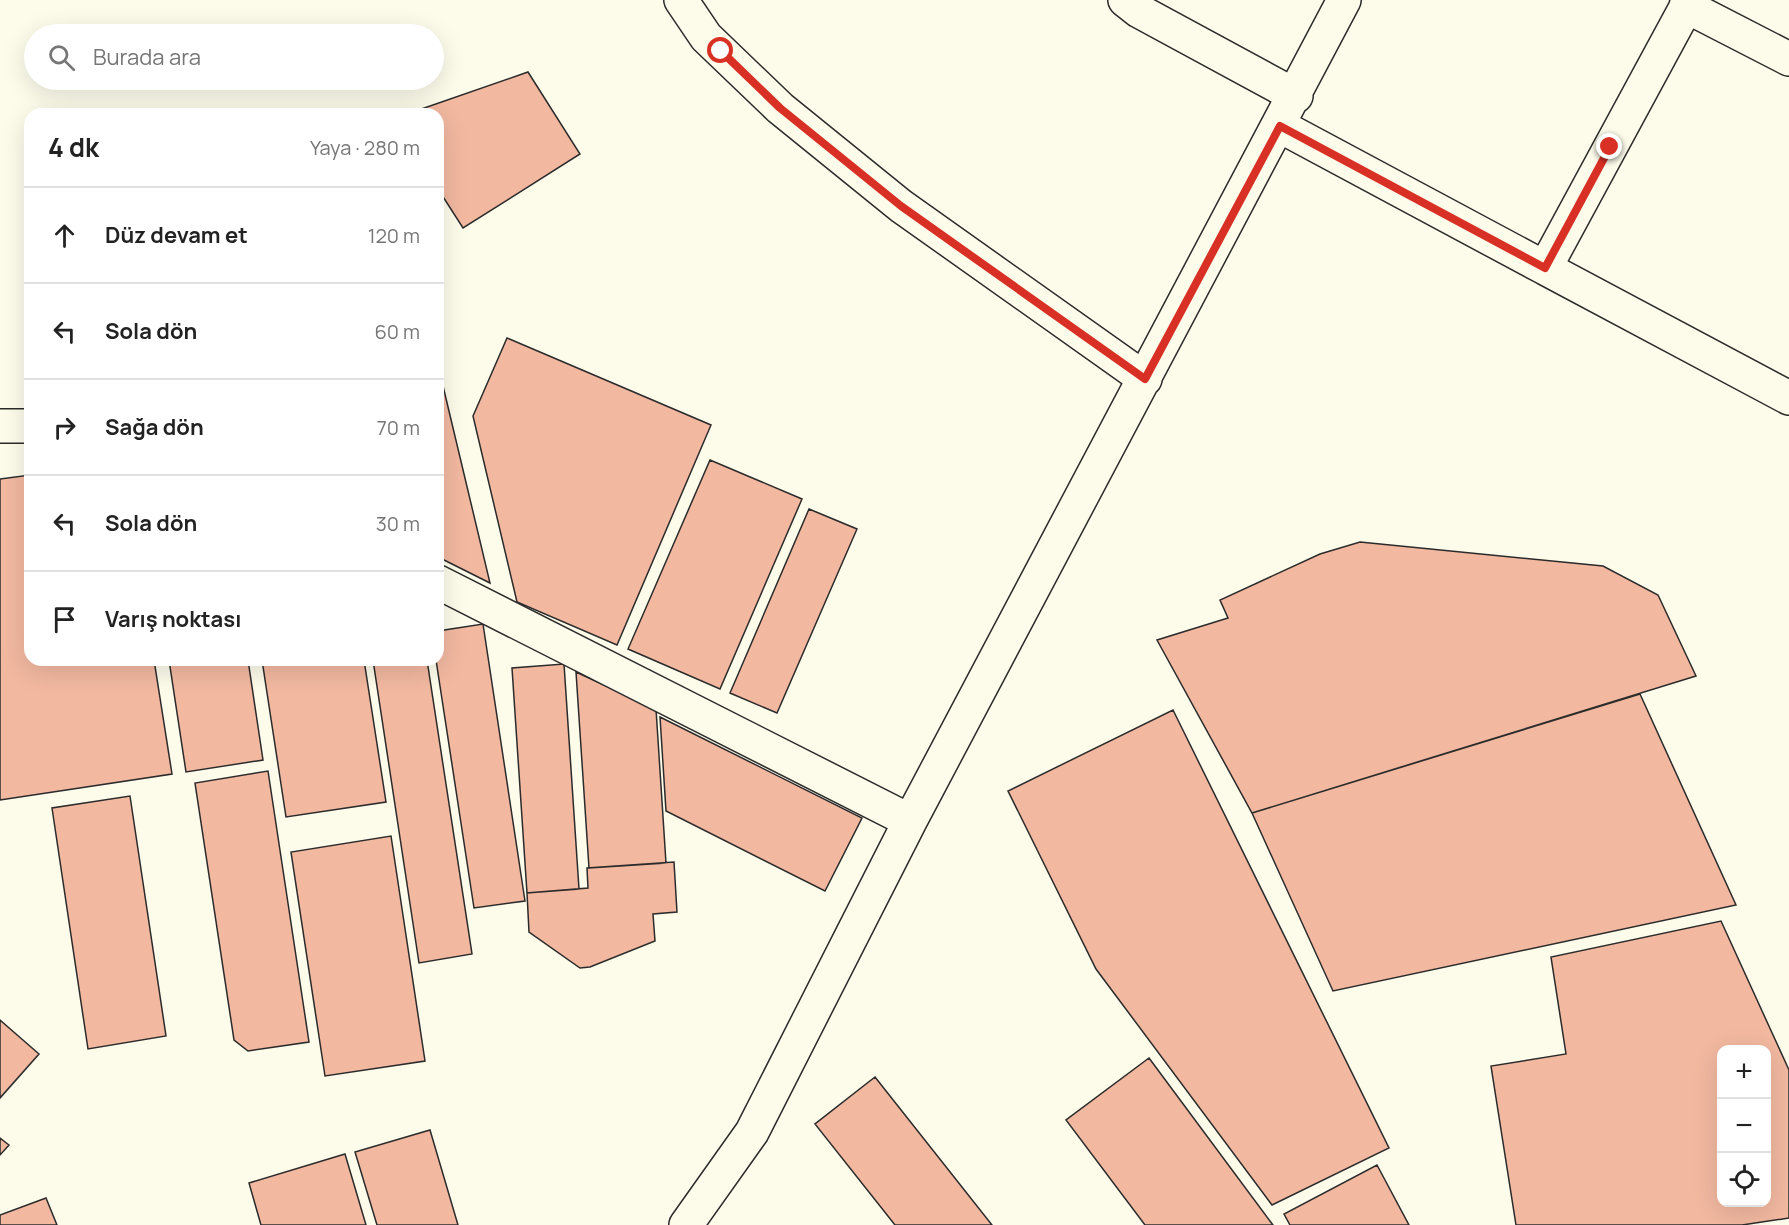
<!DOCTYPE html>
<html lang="tr">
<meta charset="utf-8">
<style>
body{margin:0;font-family:Manrope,sans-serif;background:#f2f2f2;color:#222}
.controls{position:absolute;right:18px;bottom:18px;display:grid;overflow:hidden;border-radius:12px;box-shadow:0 6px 24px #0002}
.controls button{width:54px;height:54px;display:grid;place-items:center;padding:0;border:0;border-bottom:2px solid #e0e0e0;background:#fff;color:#222;font:30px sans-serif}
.stop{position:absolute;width:18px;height:18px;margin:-14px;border:4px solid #d93025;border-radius:50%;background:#fff}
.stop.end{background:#d93025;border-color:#fff;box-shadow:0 2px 6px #0008}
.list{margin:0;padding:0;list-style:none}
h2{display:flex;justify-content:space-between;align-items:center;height:78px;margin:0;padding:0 24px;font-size:26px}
h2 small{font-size:20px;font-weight:400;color:#767676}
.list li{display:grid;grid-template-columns:39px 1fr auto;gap:18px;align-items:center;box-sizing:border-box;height:96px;padding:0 24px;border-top:2px solid #e0e0e0}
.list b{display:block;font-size:22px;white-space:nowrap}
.list em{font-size:20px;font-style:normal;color:#767676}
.icon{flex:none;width:33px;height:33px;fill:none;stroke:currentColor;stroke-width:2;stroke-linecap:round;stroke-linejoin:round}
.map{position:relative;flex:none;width:1789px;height:1225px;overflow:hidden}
.search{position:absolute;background:#fff;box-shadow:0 6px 24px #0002;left:24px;top:24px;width:420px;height:66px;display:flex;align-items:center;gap:15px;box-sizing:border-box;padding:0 21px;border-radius:33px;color:#767676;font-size:22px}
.panel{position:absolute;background:#fff;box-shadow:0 6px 24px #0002;left:24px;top:108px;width:420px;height:558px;border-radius:18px}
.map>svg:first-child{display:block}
.building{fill:#f2b8a0;stroke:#2b2b2b;stroke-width:1.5;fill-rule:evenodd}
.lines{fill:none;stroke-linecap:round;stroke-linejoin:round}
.minor-casing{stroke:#2b2b2b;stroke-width:36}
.minor{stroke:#fdfbea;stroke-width:33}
.route{stroke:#d93025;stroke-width:8}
</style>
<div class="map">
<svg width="1789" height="1225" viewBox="0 0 1789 1225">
<rect width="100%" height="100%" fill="#fdfbea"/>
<!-- building -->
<path class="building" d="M 528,72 L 580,154 L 463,228 L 438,189 L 438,114 L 407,114 Z
M 507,338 L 711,425 L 617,645 L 517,602 L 473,416 Z
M 438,365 L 490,583 L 438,557 Z
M 710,460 L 802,499 L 720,689 L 628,649 Z
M 30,475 L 30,660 L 154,660 L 172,774 L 0,800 L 0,479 Z
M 809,509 L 857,529 L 777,713 L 730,693 Z
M 1360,542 L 1603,566 L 1658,595 L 1696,676 L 1252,813 L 1157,640 L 1228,618 L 1220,600 L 1320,554 Z
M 483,624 L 525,901 L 474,908 L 436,660 L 438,631 Z
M 169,660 L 248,660 L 263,760 L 186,772 Z
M 262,660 L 364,660 L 386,802 L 286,817 Z
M 373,660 L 427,660 L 472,954 L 419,963 Z
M 564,664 L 579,889 L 527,893 L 512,668 Z
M 576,672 L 656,709 L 666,863 L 589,868 Z
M 1640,694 L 1736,905 L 1333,991 L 1252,813 Z
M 1173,710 L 1389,1148 L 1272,1205 L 1096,969 L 1008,791 Z
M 660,717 L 862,818 L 825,891 L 666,811 Z
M 268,771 L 309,1042 L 248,1051 L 234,1040 L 195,783 Z
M 130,796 L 166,1036 L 88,1049 L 52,808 Z
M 391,836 L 425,1061 L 325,1076 L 291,852 Z
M 674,862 L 677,912 L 653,914 L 655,941 L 590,967 L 580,968 L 529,932 L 527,893 L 588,888 L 587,868 Z
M 1721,921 L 1789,1070 L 1789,1218 L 1742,1225 L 1516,1225 L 1491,1066 L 1566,1054 L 1551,957 ZM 1722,1050 L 1766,1050 L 1766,1202 L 1722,1202 Z
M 0,1020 L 39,1054 L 0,1098 Z
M 1149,1058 L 1273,1225 L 1145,1225 L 1066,1120 Z
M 875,1077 L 992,1225 L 895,1225 L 815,1124 Z
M 430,1130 L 458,1225 L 377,1225 L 355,1152 Z
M 0,1138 L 9,1145 L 0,1155 Z
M 345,1154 L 366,1225 L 261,1225 L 249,1183 Z
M 1377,1165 L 1409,1225 L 1290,1225 L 1284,1214 Z
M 46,1198 L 57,1225 L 0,1225 L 0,1215 Z"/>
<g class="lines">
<defs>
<path id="minor" d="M 681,0 L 706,37 L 780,108 L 901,206 L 1145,379
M 1125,0 L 1139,11 L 1296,96
M 1690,0 L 1545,268 L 1789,398
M 1686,6 L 1789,59
M 1280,126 L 1545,268
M 0,426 L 30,426
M 438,582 L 910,821
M 686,1225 L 752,1132 L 910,821 L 1344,0"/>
</defs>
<!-- minor casing -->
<use href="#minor" class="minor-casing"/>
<!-- minor -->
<use href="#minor" class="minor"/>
</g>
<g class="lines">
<!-- route -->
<path class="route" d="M 721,51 L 780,108 L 901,206 L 1145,379 L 1280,126 L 1545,268 L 1610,147"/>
</g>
</svg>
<div class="controls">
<button>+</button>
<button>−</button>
<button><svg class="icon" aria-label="locate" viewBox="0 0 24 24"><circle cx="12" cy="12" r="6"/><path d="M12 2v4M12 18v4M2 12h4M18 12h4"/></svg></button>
</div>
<div class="stop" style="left:721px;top:51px"></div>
<div class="stop end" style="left:1610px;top:147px"></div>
<div class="search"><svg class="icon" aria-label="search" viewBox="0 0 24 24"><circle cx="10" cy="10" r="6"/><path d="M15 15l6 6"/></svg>Burada ara</div>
<section class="panel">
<h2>4 dk<small>Yaya · 280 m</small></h2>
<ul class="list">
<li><svg class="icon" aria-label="ahead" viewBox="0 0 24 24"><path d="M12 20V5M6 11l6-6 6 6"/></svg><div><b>Düz devam et</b></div><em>120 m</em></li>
<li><svg class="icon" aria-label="left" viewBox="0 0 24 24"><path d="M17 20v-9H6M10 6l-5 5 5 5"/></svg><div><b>Sola dön</b></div><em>60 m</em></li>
<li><svg class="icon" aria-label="right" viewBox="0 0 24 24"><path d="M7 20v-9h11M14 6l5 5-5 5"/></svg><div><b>Sağa dön</b></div><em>70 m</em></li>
<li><svg class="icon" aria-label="left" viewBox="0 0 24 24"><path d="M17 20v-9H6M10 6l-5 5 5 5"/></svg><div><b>Sola dön</b></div><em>30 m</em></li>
<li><svg class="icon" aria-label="arrive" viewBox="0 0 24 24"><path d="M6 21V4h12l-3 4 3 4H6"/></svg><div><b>Varış noktası</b></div></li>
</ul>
</section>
</div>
